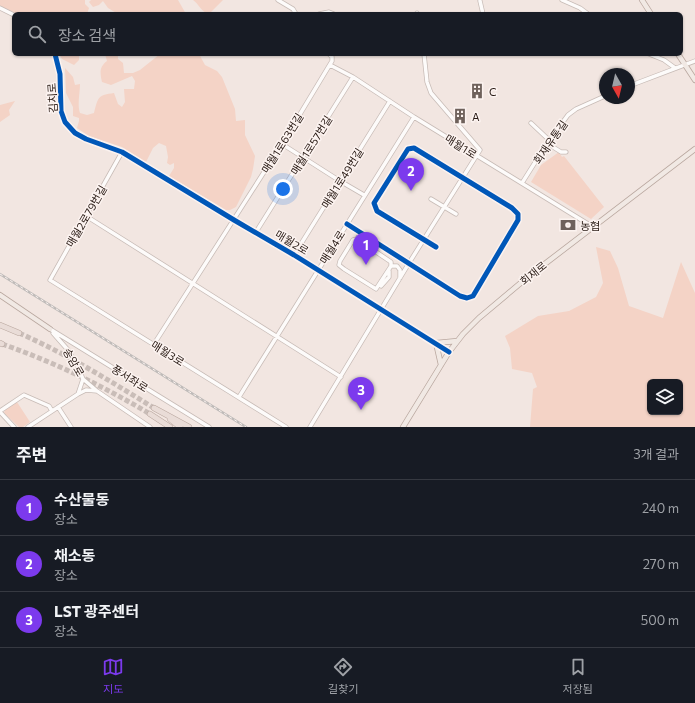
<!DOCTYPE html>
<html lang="ko">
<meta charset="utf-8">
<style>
body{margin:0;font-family:Commissioner,"Noto Sans KR",sans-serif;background:#242831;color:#f1f3f6}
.controls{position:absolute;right:12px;bottom:12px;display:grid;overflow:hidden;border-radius:6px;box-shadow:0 1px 3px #0004}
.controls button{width:36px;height:36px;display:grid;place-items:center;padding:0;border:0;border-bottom:1px solid #363941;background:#171b24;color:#f1f3f6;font:20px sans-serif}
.compass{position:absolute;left:599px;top:68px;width:36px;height:36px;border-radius:50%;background:#171b24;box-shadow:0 1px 3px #0004;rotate:172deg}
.you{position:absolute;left:283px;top:189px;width:14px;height:14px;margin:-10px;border:3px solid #fff;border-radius:50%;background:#1a73e8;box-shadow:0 0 0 6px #1a73e833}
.badge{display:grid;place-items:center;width:26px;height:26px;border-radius:50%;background:#7c3aed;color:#fff;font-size:13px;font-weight:700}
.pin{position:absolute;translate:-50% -33px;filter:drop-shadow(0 1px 2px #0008)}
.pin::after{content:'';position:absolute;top:21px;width:14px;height:12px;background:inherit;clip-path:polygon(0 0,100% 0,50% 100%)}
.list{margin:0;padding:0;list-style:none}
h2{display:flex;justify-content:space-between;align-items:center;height:52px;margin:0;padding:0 16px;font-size:17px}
h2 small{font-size:13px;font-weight:400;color:#9ea1a6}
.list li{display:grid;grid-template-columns:26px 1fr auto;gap:12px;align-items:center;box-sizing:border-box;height:56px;padding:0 16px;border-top:1px solid #363941}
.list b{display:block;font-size:15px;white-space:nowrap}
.list p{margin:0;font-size:13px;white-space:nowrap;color:#9ea1a6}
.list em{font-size:13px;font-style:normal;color:#9ea1a6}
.icon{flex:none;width:22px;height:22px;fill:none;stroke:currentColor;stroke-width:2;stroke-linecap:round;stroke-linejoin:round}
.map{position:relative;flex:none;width:695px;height:427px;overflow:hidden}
.search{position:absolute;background:#171b24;box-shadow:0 1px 3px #0004;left:12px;right:12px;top:12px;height:44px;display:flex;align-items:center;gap:10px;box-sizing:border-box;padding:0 14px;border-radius:6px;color:#9ea1a6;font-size:15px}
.sheet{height:220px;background:#171b24}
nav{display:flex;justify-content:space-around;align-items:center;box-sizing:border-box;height:56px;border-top:1px solid #363941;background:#171b24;font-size:11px;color:#9ea1a6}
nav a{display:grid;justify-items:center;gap:2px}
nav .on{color:#7c3aed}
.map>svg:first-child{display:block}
.green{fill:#f4d3c6;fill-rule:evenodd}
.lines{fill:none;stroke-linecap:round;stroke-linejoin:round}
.highway-tunnel{stroke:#c9bdb8;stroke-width:5;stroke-dasharray:5 2.5;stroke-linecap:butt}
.minor-casing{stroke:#c7bbb6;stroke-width:5}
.major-casing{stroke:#b9a79f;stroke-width:6}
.highway-casing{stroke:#b9a79f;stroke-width:6}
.minor{stroke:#fdfbfa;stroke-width:3.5}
.major{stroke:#f1e9e4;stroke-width:4.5}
.highway{stroke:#e9dcd7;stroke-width:5}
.rail-casing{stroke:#bfbbb9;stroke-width:2.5}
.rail{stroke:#fcf3f0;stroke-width:1;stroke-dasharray:3;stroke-linecap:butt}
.cycleway-casing{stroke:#fcf3f0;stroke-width:8}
.cycleway{stroke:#0057b8;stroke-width:5}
.labels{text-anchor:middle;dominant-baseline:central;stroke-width:3;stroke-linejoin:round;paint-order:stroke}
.poi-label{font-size:11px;fill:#271913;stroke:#fcf3f0;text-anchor:start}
.street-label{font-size:11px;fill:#271913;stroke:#fcf3f0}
</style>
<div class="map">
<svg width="695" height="427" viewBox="0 0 695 427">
<rect width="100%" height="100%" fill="#f2e6e1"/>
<!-- green -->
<path class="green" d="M 0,0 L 85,0 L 85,4 L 89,8 L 87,14 L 18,14 L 0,6 Z
M 91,0 L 178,0 L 186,14 L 118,14 L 108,8 L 103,1 L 99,5 L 93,7 L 89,2 Z
M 193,0 L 223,0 L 209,14 C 201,12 199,4 193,0 Z
M 59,54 L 79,54 L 79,60 L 74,65 L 62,59 Z
M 105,54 L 118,54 L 118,59 L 123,63 L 124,73 L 133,73 L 140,70 L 160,54 L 199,54 L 205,65 L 217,71 L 222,77 L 235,109 L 236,121 L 245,120 L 245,135 L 255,156 L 253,169 L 251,177 L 236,207 L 230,210 L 226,210 L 169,176 L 174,168 L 174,163 L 170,165 L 167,163 L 168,157 L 166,146 L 159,143 L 153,148 L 146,162 L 122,147 L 89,136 L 77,128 L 79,121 L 79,118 L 73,116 L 73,107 L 66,93 L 65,68 L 73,77 L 75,85 L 80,84 C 80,93 77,105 80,113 L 87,115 L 94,113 C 98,97 98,95 114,93 L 118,104 L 122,107 L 125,102 L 124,89 L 134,89 L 135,81 L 132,76 L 111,85 L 102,82 C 100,73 99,67 107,61 Z
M 15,101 L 9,110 L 10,115 L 0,122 L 0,105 Z
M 559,152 L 562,157 L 564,156 L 604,207 L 591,219 L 531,182 L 541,165 Z
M 596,247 L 610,251 L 618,268 L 629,306 L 663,318 L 681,262 L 695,293 L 695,427 L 530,427 L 533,389 L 537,387 L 532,373 L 512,369 L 510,348 L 505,336 L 538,316 L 569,311 L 596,297 L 603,283 ZM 650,382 L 680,382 L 680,412 L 650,412 Z
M 17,402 L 30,422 L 23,427 L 19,427 L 4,413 L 5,410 Z"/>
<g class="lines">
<!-- highway-tunnel -->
<path class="highway-tunnel" d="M 19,333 C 67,354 110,381 154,408
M 2,344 C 54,362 103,386 150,414"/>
<defs>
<path id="minor" d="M 278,0 L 293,9 L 296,14
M 562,0 L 580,8 L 588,14
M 480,1 L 483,14
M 0,8 L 14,15
M 417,13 L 417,14
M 319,14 L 329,12 L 334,14
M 55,54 L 60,74 L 61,111 L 65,122 L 75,133 L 86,139 L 122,152 L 234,220 L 294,255 L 449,352
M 649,54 L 664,60 L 675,68
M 330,65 L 353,77 L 414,117 L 593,227
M 629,86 L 695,61
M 531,123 L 549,140 L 553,147 L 561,152 L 566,152
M 282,144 L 340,181 L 364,195
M 122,152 L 50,280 L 286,427
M 522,183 L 546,145 L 568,115 L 576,109 L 605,96
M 431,199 L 456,214
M 86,216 L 341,377
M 347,224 L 460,296 L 467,298 L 473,296 L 518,220 L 518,214 L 512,208 L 414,148 L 408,149 L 374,203 L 377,211 L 436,247
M 256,232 L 353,77
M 357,239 L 391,262 L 391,266 L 376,289 L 344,269 L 339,265 L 340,261 L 353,240 L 357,239 L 361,232
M 294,255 L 390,101
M 391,266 L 397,266 L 400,270 L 400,278
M 381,286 L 389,277 L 389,271
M 50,329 L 209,427
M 53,333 L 68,350 L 76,363 L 83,379 L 97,391 L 150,427
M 154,344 L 282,144 L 332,61 L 332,57 L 329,54
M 78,394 L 86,390 L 97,391
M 239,397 L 414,117
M 58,407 L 71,427
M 0,411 L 24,395 L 49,406 L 52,411
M 0,412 L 14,427
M 28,427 L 78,394 L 83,379
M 310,427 L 409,263 L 480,150 L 431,93 L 427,82 L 424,54"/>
<path id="major" d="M 642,0 L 651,14
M 678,54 L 695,80
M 0,295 L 50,329
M 441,365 L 436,343 L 457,341
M 403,427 L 449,352 L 463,334 L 479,318 L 529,276 L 695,149"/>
<path id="highway" d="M 0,325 L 19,333
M 0,343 L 2,344
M 154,408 L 189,427
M 150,414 L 170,427
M 170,419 L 180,427"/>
</defs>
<!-- minor casing -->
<use href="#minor" class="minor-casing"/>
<!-- major casing -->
<use href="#major" class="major-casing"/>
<!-- highway casing -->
<use href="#highway" class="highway-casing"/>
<!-- minor -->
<use href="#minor" class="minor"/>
<!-- major -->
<use href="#major" class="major"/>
<!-- highway -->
<use href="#highway" class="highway"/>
<defs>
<path id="rail" d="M 0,274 L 246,427"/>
</defs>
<!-- rail casing -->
<use href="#rail" class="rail-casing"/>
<!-- rail -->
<use href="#rail" class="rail"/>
<defs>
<path id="cycleway" d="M 55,54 L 60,74 L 61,111 L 65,122 L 75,133 L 86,139 L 122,152 L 234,220 L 294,255 L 449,352
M 347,224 L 460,296 L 467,298 L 473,296 L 518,220 L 518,214 L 512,208 L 414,148 L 408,149 L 374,203 L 377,211 L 436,247"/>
</defs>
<!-- cycleway casing -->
<use href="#cycleway" class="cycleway-casing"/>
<!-- cycleway -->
<use href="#cycleway" class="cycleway"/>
</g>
<!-- icons -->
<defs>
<symbol id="building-bare" viewBox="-9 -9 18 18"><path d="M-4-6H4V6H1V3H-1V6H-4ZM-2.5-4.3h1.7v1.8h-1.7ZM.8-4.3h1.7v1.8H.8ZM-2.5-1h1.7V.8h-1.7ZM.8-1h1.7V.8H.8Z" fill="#6e615b" stroke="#fcf3f0" stroke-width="2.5" paint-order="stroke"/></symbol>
<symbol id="bank-bare" viewBox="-9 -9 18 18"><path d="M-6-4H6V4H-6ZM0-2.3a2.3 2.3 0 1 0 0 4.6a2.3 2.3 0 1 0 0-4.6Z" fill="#6e615b" stroke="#fcf3f0" stroke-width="2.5" paint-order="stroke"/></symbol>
</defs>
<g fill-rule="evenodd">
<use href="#building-bare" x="466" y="80" width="22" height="22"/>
<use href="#building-bare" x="449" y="105" width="22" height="22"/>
<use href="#bank-bare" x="557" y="214" width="22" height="22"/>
</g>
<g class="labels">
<!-- poi labels -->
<g class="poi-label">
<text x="489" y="91">C</text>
<text x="472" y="116">A</text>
<text x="580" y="225">농협</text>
</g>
<!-- street labels -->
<g class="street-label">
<text transform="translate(52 98) rotate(-94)">김치로</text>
<text transform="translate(550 142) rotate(-55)">회재유통길</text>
<text transform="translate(282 143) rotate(-58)">매월1로63번길</text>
<text transform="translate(311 145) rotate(-58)">매월1로57번길</text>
<text transform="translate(461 146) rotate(32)">매월1로</text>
<text transform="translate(342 178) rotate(-58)">매월1로49번길</text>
<text transform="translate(86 216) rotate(-60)">매월2로79번길</text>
<text transform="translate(292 242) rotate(31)">매월2로</text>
<text transform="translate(332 247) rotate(-58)">매월4로</text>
<text transform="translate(533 273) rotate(-39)">회재로</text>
<text transform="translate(168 353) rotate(32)">매월3로</text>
<text transform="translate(74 362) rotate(60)">송암로</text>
<text transform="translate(130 378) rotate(32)">풍서좌로</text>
</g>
</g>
</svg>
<div class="controls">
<button><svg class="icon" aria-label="layers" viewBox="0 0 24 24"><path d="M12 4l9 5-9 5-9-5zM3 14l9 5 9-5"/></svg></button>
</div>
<svg class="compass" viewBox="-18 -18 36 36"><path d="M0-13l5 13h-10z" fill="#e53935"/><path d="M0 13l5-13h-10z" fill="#9ea1a6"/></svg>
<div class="you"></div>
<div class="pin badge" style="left:366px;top:265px">1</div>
<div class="pin badge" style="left:411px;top:191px">2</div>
<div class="pin badge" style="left:361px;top:410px">3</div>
<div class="search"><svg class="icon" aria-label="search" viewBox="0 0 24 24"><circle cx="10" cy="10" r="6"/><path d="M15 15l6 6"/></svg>장소 검색</div>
</div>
<section class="sheet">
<h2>주변<small>3개 결과</small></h2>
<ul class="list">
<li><span class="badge">1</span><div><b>수산물동</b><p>장소</p></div><em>240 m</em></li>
<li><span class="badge">2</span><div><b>채소동</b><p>장소</p></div><em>270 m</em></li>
<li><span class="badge">3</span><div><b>LST 광주센터</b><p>장소</p></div><em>500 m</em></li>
</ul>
</section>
<nav>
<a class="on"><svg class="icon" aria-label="map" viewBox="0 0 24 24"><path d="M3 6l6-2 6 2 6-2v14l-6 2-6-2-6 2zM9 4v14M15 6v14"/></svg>지도</a>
<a><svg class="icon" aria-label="directions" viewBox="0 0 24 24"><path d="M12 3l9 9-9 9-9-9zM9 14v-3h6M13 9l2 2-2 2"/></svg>길찾기</a>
<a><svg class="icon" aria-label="saved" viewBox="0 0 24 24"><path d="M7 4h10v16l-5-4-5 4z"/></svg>저장됨</a>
</nav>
